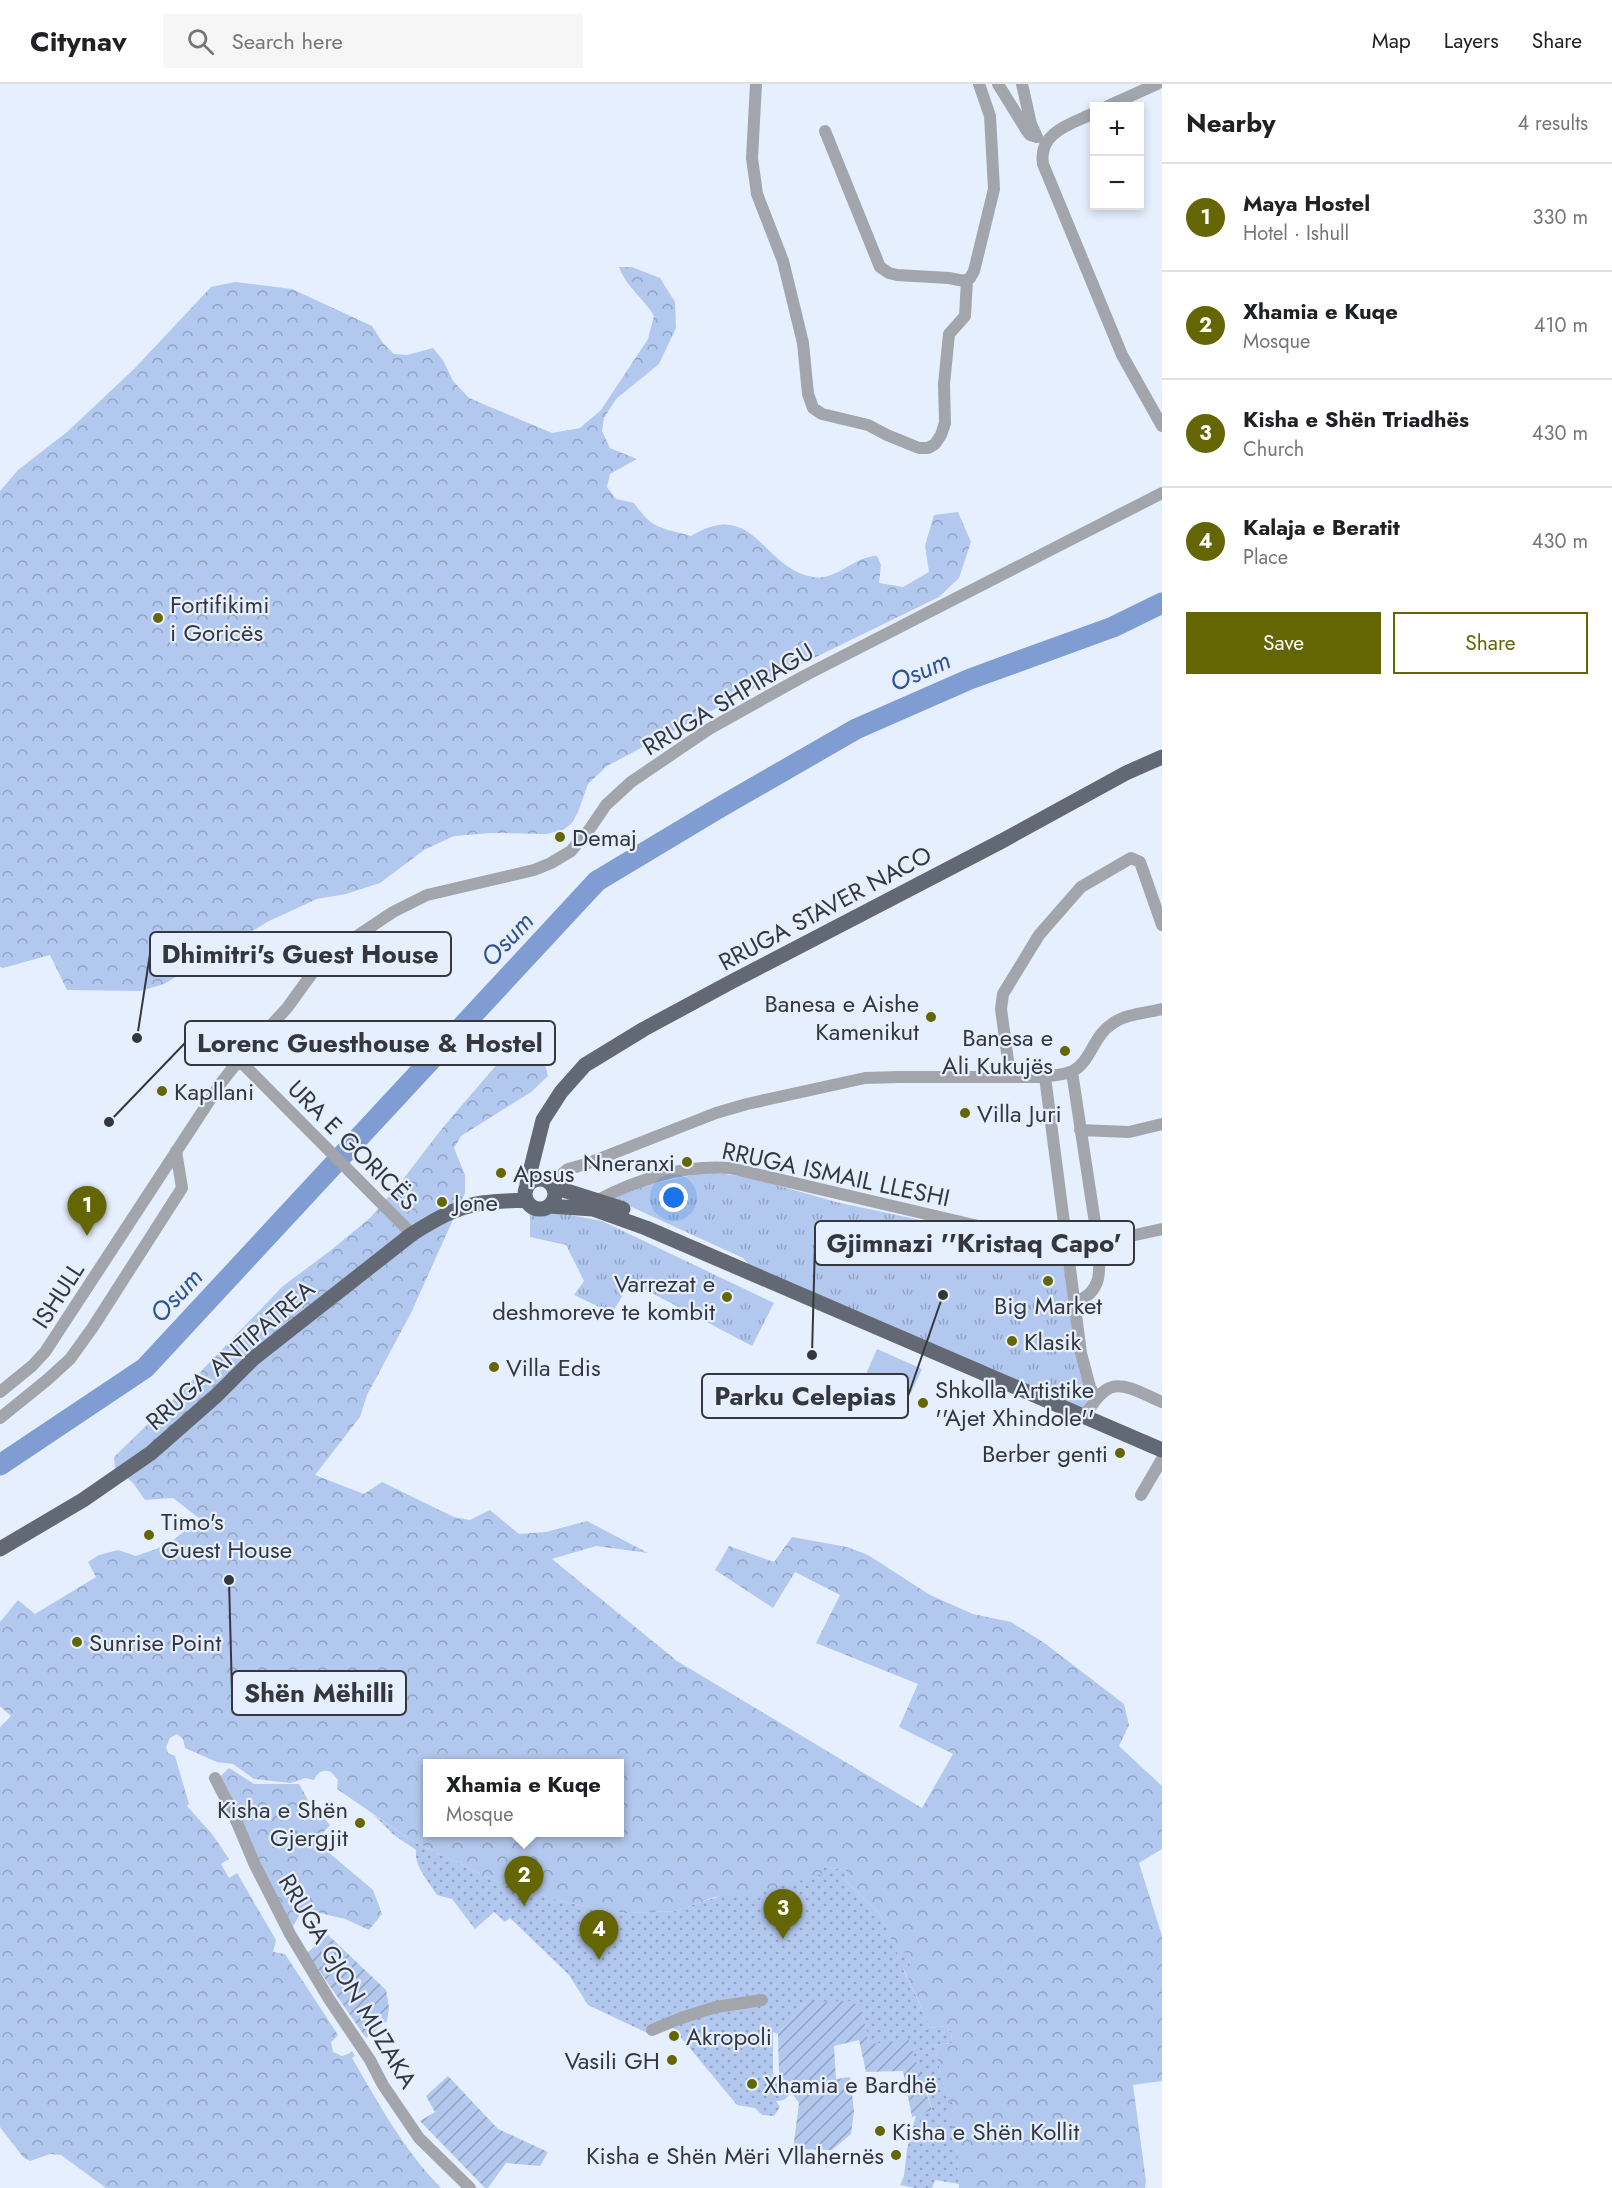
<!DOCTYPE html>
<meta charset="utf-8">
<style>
body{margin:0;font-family:Jost,sans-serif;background:#f6f6f6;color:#202124}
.controls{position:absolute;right:18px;top:18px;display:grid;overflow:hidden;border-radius:0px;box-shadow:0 3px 9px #0003}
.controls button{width:54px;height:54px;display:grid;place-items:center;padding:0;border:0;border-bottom:2px solid #e0e0e0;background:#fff;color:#202124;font:30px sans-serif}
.you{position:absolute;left:674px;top:1114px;width:21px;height:21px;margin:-15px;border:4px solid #fff;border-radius:50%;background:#1a73e8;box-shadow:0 0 0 9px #1a73e833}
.badge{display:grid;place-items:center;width:39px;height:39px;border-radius:50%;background:#636603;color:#fff;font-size:20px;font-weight:700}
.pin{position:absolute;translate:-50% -50px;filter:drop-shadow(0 2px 3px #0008)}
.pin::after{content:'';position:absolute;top:32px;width:21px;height:18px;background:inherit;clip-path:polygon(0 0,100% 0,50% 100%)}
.popup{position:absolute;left:423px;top:1675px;width:201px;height:78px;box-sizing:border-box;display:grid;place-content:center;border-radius:0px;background:#fff;filter:drop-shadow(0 2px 4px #0005);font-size:20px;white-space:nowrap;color:#757577}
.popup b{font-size:22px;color:#202124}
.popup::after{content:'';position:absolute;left:50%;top:100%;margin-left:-12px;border:12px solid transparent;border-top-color:#fff}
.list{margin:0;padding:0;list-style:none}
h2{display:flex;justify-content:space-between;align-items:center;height:78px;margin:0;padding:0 24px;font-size:26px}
h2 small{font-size:20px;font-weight:400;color:#757577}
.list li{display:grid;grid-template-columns:39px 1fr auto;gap:18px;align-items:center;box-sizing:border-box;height:108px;padding:0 24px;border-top:2px solid #e0e0e0}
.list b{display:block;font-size:22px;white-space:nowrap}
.list p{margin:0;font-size:20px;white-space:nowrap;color:#757577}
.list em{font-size:20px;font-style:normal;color:#757577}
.actions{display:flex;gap:12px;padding:18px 24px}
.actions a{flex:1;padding:14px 0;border:2px solid #636603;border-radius:0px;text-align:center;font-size:21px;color:#636603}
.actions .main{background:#636603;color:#fff}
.icon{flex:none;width:33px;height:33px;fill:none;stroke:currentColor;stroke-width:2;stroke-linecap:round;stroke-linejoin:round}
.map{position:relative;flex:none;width:1162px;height:2104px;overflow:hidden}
header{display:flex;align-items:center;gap:36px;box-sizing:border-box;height:84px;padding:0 30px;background:#fff;border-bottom:2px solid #e0e0e0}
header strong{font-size:28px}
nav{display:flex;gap:33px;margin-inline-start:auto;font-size:21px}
.search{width:420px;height:54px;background:#f6f6f6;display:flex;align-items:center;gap:15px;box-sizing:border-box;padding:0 21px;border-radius:0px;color:#757577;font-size:22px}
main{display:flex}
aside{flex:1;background:#fff}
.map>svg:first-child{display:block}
.grass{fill:url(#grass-dots)}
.forest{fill:url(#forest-crowns);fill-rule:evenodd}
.park{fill:url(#park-tufts)}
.garden{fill:url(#garden-furrows)}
.pitch{fill:#b3c8ee}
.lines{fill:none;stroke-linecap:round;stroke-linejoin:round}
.river{stroke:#7f9dd3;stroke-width:21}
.minor{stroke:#a2a5ac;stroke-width:12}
.major{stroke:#636974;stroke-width:15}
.poi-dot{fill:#636603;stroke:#e6effe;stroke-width:2}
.labels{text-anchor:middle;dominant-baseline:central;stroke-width:4.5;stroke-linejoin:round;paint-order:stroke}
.poi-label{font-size:24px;fill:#34383e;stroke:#e6effe;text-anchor:start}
.street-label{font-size:24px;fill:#34383e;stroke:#e6effe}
.water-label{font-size:26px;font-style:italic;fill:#2f5294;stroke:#e6effe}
.leader{fill:none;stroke:#34383e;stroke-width:2}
.callout-dot{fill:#34383e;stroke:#e6effe;stroke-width:2}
.callout{fill:#e6effe;stroke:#34383e;stroke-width:2}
.callout-label{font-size:26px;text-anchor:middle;font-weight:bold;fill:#34383e}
</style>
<header>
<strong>Citynav</strong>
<div class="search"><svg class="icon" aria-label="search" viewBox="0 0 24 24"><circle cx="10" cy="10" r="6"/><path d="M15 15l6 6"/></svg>Search here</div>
<nav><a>Map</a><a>Layers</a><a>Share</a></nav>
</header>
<main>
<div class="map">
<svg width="1162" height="2104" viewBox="0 0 1162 2104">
<defs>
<pattern id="grass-dots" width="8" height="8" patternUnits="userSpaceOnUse" patternTransform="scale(1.5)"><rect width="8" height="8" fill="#b3c8ee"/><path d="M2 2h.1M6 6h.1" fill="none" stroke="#92a3c2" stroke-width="1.8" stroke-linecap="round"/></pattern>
<pattern id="forest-crowns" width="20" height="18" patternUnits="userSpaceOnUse" patternTransform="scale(1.5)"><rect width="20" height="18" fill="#b3c8ee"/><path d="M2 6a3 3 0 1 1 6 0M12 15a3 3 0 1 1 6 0" fill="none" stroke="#92a3c2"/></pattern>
<pattern id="park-tufts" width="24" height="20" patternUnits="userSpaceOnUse" patternTransform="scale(1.5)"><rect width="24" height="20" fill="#b3c8ee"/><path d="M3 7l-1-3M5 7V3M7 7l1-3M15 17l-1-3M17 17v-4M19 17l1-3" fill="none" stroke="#92a3c2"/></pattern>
<pattern id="garden-furrows" width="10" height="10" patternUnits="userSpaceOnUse" patternTransform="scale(1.5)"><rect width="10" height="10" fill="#b3c8ee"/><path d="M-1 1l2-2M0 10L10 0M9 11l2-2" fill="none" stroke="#92a3c2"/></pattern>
</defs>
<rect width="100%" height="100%" fill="#e6effe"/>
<!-- grass -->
<path class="grass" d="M 374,1731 L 411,1756 L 497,1798 L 561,1817 L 612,1828 L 627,1829 L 676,1827 L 701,1818 L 824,1782 L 847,1787 L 845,1796 L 880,1830 L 898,1870 L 906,1867 L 911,1881 L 903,1885 L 925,1931 L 929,1944 L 946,1942 L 951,1947 L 952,1959 L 934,1961 L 948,2018 L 952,2018 L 956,2022 L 954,2027 L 950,2028 L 956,2062 L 959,2100 L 935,2096 L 932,2104 L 915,2104 L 900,2101 L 904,2092 L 907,2065 L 916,2031 L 932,2026 L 926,2004 L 869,1960 L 863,1931 L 806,1918 L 778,1950 L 773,1948 L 773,2000 L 780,1998 L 786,2001 L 789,2009 C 787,2016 782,2017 776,2017 L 780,2023 L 774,2032 L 762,2031 L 755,2024 L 737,2021 L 669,1939 L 647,1949 L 588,1921 L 569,1891 L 510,1834 L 505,1838 L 494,1828 L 475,1845 L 452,1815 L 437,1811 C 429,1798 414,1782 416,1766 L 394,1751 Z"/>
<!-- forest -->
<path class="forest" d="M 619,183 L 632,183 L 660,194 L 675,218 L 676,244 L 659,280 L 616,315 L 604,334 L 602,347 L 610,364 L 637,375 L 610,390 L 607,403 L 616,415 L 634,419 C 653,446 660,443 691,452 C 755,413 762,485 813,493 C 838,497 853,472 877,472 L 881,481 L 879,499 L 903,503 L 929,488 L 925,462 L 934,431 L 958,428 L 971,458 L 959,494 L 939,513 L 783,589 L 607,682 L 588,700 L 578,728 L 571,740 L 563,746 L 546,750 L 491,749 L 454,752 L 424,766 L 380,799 L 346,810 L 317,815 L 269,837 L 164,900 L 140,907 L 67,906 L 50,871 L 3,884 L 0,883 L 0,407 L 18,386 L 67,348 L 134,285 L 211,203 L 235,198 L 292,205 L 372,242 L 383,259 L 394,270 L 407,271 L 433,264 L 443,276 L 453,297 L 469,314 L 552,349 L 580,344 L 601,326 L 648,255 L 654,232 C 643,213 626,203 619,183 Z
M 526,962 L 544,977 L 548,992 L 531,1008 L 461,1052 L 454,1064 L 465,1091 L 465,1109 L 411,1229 L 367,1311 L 360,1333 L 315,1391 L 364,1410 L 382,1398 L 454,1433 L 470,1436 L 490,1426 L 519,1450 L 546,1448 L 587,1437 L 648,1469 L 596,1462 L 552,1475 L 677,1577 L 922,1724 L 953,1670 L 899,1643 L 918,1600 L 816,1559 L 840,1511 L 795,1488 L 773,1524 L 715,1486 L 729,1462 L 774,1478 L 792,1453 L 847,1463 L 868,1471 L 930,1511 L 973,1530 L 1011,1538 L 1043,1558 L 1124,1620 L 1129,1641 L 1119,1662 L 1162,1702 L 1162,1765 L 1139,1779 L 1162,1852 L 1162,1997 L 1133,2001 L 1146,2097 L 1145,2104 L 959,2104 L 956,2062 L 949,2028 L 954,2027 L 956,2022 L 952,2018 L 948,2019 L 934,1961 L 952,1959 L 951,1947 L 946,1942 L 929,1944 L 925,1931 L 903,1884 L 911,1881 L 906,1868 L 898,1871 L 880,1830 L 845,1796 L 847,1787 L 824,1782 L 822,1790 L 756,1810 L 715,1813 L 676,1827 L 627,1829 L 612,1828 L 561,1817 L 497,1798 L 411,1756 L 337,1705 L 338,1696 L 331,1688 C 323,1685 318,1688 314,1696 L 305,1694 L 291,1699 L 254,1695 L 233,1680 L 217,1678 L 185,1664 L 183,1655 L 177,1650 L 170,1654 L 166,1663 L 168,1669 L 175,1672 L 189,1720 L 187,1722 L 212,1750 L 229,1775 L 221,1780 L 229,1794 L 237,1789 L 276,1856 L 273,1868 L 285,1870 L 338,1951 L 331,1958 L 333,1968 L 342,1972 L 348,1970 L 352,1967 L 355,1972 L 352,1974 C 379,2020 403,2065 441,2104 L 106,2104 L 61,2071 L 50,2070 L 30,2077 L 23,2073 L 0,2043 L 0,1643 L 11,1632 L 0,1622 L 0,1538 L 18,1516 L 35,1530 L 96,1493 L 88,1478 L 99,1471 L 118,1466 L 136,1472 L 167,1461 L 200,1435 L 173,1414 L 145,1416 L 133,1399 L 115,1384 L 114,1373 L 184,1305 L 283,1202 L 330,1167 L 370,1134 L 397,1103 L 444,1042 L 511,964 ZM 428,1680 L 620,1680 L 620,1748 L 428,1748 Z
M 229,1684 L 254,1700 L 299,1700 L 308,1716 L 330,1741 L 315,1757 L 373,1806 L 382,1830 L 369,1846 L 345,1835 L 303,1825 L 292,1844 L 218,1695 Z"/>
<!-- park -->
<path class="park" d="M 707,1088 L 748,1093 L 836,1118 L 1064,1167 L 1080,1289 L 1089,1312 L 1083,1325 L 751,1183 L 743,1174 L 612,1114 L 635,1103 Z
M 530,1126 L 554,1128 L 602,1137 L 774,1219 L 752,1262 L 631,1198 L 612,1229 L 574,1211 L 584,1197 L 566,1161 L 530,1153 Z"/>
<!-- garden -->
<path class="garden" d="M 328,1851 L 386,1906 L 389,1924 L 387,1937 L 366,1954 L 307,1869 Z
M 853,1917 L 863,1931 L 869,1960 L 909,1956 L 932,2026 L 912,2033 L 903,1987 L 866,1988 L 859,1956 L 834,1962 L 836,1995 L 850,1993 L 854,2027 L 851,2050 L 832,2066 L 793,2065 L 799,2019 L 779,1991 L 778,1950 L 806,1918 Z
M 448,1992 L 498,2045 L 548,2068 L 540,2082 L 506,2079 L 488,2104 L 485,2104 L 420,2037 L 435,2028 L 426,2012 Z"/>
<!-- pitch -->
<path class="pitch" d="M 877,1265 L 922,1285 L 911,1309 L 866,1290 Z"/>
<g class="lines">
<!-- river -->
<path class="river" d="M 0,1381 L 145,1284 L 597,797 L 717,725 L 856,645 L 970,595 L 1113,543 L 1162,519"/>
<!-- minor -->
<path class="minor" d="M 756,0 L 752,74 L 757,110 L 783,177 L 803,259 L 808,310 L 813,324 L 822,330 L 868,341 L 887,351 L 919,364 L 928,364 L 935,360 L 941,351 L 945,339 L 944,300 L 949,250 L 965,232 L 967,196
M 998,0 L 1027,47 L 1030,51 L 1037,53
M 1022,0 L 1031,40 L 1037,53
M 1108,22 L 1157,0
M 1094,29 C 1071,40 1038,48 1043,80 L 1122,271 L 1162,342
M 825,47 L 880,183 L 889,189 L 897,191 L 949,194 L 964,197 L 970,194 L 974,187 L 994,105 L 990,32 L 979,0
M 239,976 L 412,1150
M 1072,988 L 1098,1159
M 1010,991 L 1001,925 L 1003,910 L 1039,851 L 1081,803 L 1131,774 L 1140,778 L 1162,841
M 1045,993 L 1081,1269 L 1090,1303 L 1096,1314
M 1080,1046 L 1129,1048 L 1162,1040
M 551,1099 L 568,1085 L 586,1080 L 716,1029 L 747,1020 L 865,994 L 899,993 L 1045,993 C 1054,991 1064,991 1073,987 C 1091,977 1094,951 1112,940 C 1125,930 1146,929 1162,925
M 598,1116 C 638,1095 684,1081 730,1084 L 1068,1163
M 1075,1218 C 1104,1208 1100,1184 1098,1159 L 1162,1145
M 0,1308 L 32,1282 L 45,1268 L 221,999 L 239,976 L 287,924 L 316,884 L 342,862 L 393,828 L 427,811 L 534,786 L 551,779 L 571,767 L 589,746 L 606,721 L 631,698 L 709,645 L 804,592 L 1162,409
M 1085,1332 C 1110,1288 1123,1301 1162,1318
M 0,1334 L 47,1296 L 70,1275 L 93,1243 L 182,1104 L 176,1067
M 1141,1411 L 1162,1375
M 215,1694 L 233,1729 L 254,1779 L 290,1850 L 329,1915 L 370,1976 L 383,2001 L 419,2054 L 470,2104
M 652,1946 L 681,1934 L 716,1923 L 762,1916"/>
<!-- major -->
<path class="major" d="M525 1110a15 15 0 1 1 30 0a15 15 0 1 1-30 0Z
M 527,1100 L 543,1036 L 561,1008 L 585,981 L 644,945 L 731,898 L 1002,757 L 1126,689 L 1162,673
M 554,1103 L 623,1125
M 549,1122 L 593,1125 L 646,1144 L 1162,1366
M 0,1465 L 83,1416 L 151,1369 L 217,1311 L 254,1274 L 412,1150 C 434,1136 456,1123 482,1119 C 496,1117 511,1117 525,1116"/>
</g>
<!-- markers -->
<g class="poi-dot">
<circle cx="158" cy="534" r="6"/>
<circle cx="560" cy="753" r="6"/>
<circle cx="931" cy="933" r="6"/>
<circle cx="1065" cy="967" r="6"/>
<circle cx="162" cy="1007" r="6"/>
<circle cx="965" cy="1029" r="6"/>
<circle cx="687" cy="1078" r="6"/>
<circle cx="501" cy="1089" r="6"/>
<circle cx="442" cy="1118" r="6"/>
<circle cx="1048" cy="1197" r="6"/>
<circle cx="727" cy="1213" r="6"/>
<circle cx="1012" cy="1257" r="6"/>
<circle cx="494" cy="1283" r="6"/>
<circle cx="923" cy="1319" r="6"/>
<circle cx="1120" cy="1369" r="6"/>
<circle cx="149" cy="1451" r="6"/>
<circle cx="77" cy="1558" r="6"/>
<circle cx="360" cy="1739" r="6"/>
<circle cx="674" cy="1952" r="6"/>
<circle cx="672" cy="1976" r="6"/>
<circle cx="752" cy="2000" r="6"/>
<circle cx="880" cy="2047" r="6"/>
<circle cx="896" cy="2071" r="6"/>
</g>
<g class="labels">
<!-- poi labels -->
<g class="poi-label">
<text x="170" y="520">Fortifikimi<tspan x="170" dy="28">i Goricës</tspan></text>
<text x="572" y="753">Demaj</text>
<text x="919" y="919" text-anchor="end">Banesa e Aishe<tspan x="919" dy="28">Kamenikut</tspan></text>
<text x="1053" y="953" text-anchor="end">Banesa e<tspan x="1053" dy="28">Ali Kukujës</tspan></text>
<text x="174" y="1007">Kapllani</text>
<text x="977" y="1029">Villa Juri</text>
<text x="675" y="1078" text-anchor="end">Nneranxi</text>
<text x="513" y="1089">Apsus</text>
<text x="454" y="1118">Jone</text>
<text x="715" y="1199" text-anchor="end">Varrezat e<tspan x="715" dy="28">deshmoreve te kombit</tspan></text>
<text x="1048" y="1221" text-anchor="middle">Big Market</text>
<text x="1024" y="1257">Klasik</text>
<text x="506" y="1283">Villa Edis</text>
<text x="935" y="1305">Shkolla Artistike<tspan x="935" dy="28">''Ajet Xhindole''</tspan></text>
<text x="1108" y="1369" text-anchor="end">Berber genti</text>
<text x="161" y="1437">Timo's<tspan x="161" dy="28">Guest House</tspan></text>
<text x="89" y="1558">Sunrise Point</text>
<text x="348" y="1725" text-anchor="end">Kisha e Shën<tspan x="348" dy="28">Gjergjit</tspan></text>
<text x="686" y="1952">Akropoli</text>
<text x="660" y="1976" text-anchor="end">Vasili GH</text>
<text x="764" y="2000">Xhamia e Bardhë</text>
<text x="892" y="2047">Kisha e Shën Kollit</text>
<text x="884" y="2071" text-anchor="end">Kisha e Shën Mëri Vllahernës</text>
</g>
<!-- street labels -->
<g class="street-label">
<text transform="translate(728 615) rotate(-31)">RRUGA SHPIRAGU</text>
<text transform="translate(825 824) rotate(-28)">RRUGA STAVER NACO</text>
<text transform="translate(353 1061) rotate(45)">URA E GORICËS</text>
<text transform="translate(836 1090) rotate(12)">RRUGA ISMAIL LLESHI</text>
<text transform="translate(58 1211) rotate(-57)">ISHULL</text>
<text transform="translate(230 1271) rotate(-41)">RRUGA ANTIPATREA</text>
<text transform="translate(348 1897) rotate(59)">RRUGA GJON MUZAKA</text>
</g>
<!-- water labels -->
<g class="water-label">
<text transform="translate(920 587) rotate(-24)">Osum</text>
<text transform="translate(507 855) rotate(-47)">Osum</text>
<text transform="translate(176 1211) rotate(-47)">Osum</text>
</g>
</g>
<!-- callouts -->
<path class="leader" d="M137 954L150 870M109 1038L185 959M812 1271L815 1159M943 1211L908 1312M229 1496L232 1609"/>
<g class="callout-dot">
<circle cx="137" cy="954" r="6"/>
<circle cx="109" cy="1038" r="6"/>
<circle cx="812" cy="1271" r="6"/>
<circle cx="943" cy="1211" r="6"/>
<circle cx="229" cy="1496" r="6"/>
</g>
<g class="callout">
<rect x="150" y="848" width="301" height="44" rx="6"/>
<rect x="185" y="937" width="370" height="44" rx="6"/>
<rect x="815" y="1137" width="319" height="44" rx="6"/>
<rect x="702" y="1290" width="206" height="44" rx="6"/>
<rect x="232" y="1587" width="174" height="44" rx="6"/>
</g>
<g class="callout-label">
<text x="300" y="879">Dhimitri's Guest House</text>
<text x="370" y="968">Lorenc Guesthouse &amp; Hostel</text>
<text x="974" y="1168">Gjimnazi ''Kristaq Capo'</text>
<text x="805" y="1321">Parku Celepias</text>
<text x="319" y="1618">Shën Mëhilli</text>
</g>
</svg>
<div class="controls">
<button>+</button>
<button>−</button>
</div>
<div class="you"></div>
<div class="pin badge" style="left:87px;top:1152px">1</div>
<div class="pin badge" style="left:524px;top:1822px">2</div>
<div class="popup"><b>Xhamia e Kuqe</b>Mosque</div>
<div class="pin badge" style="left:783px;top:1855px">3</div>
<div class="pin badge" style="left:599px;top:1876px">4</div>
</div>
<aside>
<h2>Nearby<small>4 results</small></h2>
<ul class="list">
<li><span class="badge">1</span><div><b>Maya Hostel</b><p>Hotel · Ishull</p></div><em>330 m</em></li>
<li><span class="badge">2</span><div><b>Xhamia e Kuqe</b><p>Mosque</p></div><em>410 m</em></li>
<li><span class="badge">3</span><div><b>Kisha e Shën Triadhës</b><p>Church</p></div><em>430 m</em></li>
<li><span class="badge">4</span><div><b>Kalaja e Beratit</b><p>Place</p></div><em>430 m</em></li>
</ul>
<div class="actions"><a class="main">Save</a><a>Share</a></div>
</aside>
</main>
